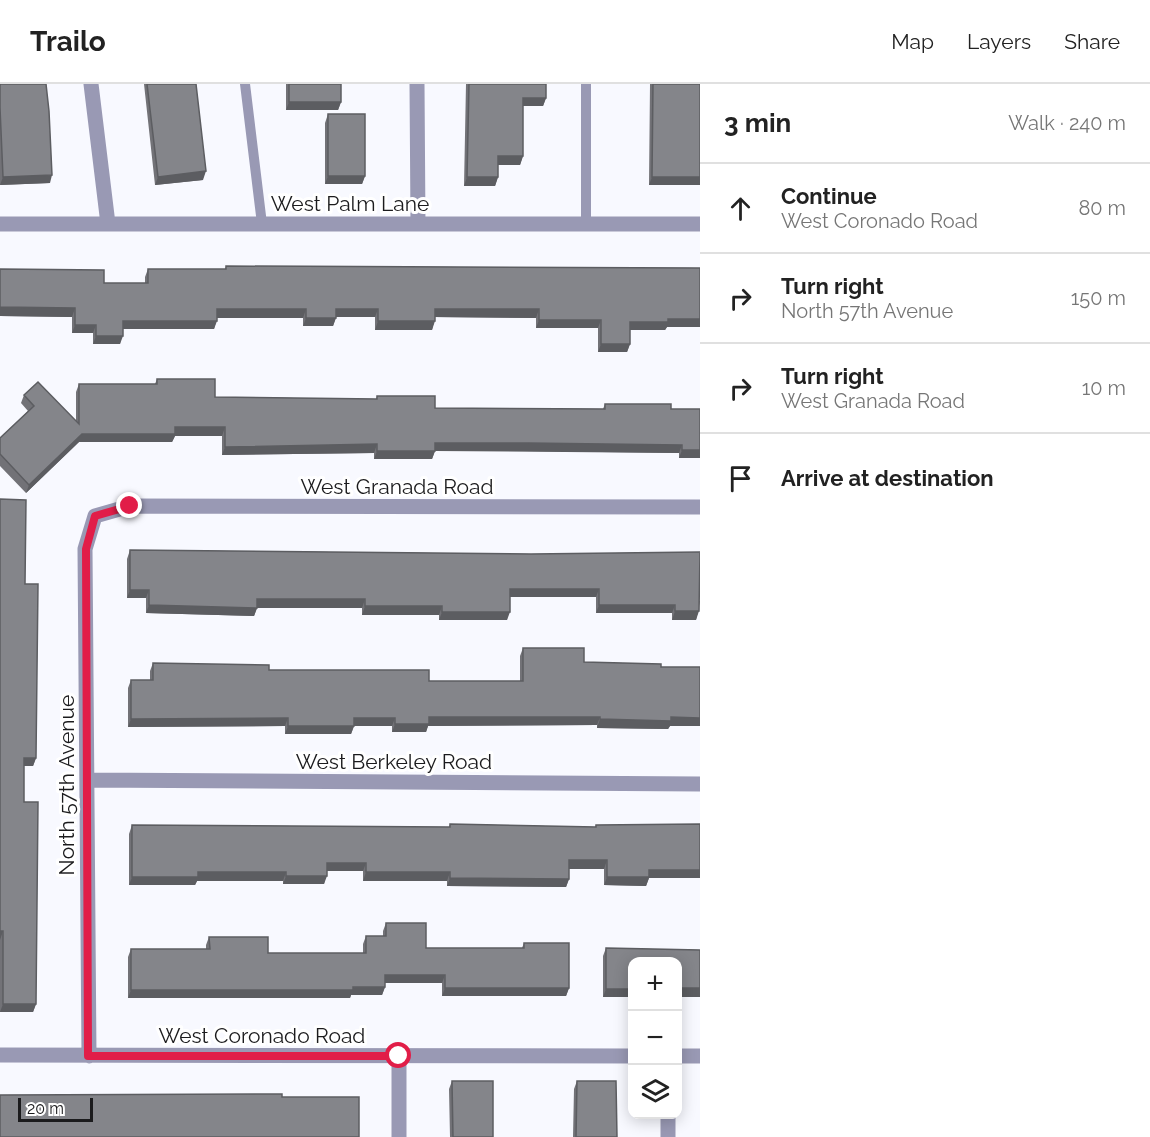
<!DOCTYPE html>
<meta charset="utf-8">
<style>
body{margin:0;font-family:Raleway,sans-serif;background:#f2f2f2;color:#222}
.controls{position:absolute;right:18px;bottom:18px;display:grid;overflow:hidden;border-radius:12px;box-shadow:0 3px 15px #0003}
.controls button{width:54px;height:54px;display:grid;place-items:center;padding:0;border:0;border-bottom:2px solid #e0e0e0;background:#fff;color:#222;font:30px sans-serif}
.scale{position:absolute;left:18px;bottom:15px;width:75px;box-sizing:border-box;padding-left:6px;border:3px solid #1b1b1d;border-top:0;font-size:16px;line-height:21px;white-space:nowrap;color:#1b1b1d;-webkit-text-stroke:4px #fff;paint-order:stroke}
.stop{position:absolute;width:18px;height:18px;margin:-14px;border:4px solid #e11d48;border-radius:50%;background:#fff}
.stop.end{background:#e11d48;border-color:#fff;box-shadow:0 2px 6px #0008}
.list{margin:0;padding:0;list-style:none}
h2{display:flex;justify-content:space-between;align-items:center;height:78px;margin:0;padding:0 24px;font-size:26px}
h2 small{font-size:20px;font-weight:400;color:#767676}
.list li{display:grid;grid-template-columns:39px 1fr auto;gap:18px;align-items:center;box-sizing:border-box;height:90px;padding:0 24px;border-top:2px solid #e0e0e0}
.list b{display:block;font-size:22px;white-space:nowrap}
.list p{margin:0;font-size:20px;white-space:nowrap;color:#767676}
.list em{font-size:20px;font-style:normal;color:#767676}
.icon{flex:none;width:33px;height:33px;fill:none;stroke:currentColor;stroke-width:2;stroke-linecap:round;stroke-linejoin:round}
.map{position:relative;flex:none;width:700px;height:1053px;overflow:hidden}
header{display:flex;align-items:center;gap:36px;box-sizing:border-box;height:84px;padding:0 30px;background:#fff;border-bottom:2px solid #e0e0e0}
header strong{font-size:28px}
nav{display:flex;gap:33px;margin-inline-start:auto;font-size:21px}
main{display:flex}
aside{flex:1;background:#fff}
.map>svg:first-child{display:block}
.lines{fill:none;stroke-linecap:round;stroke-linejoin:round}
.lane{stroke:#9999b4;stroke-width:10}
.street{stroke:#9999b4;stroke-width:15}
.wall{fill:#727277}
.shaded-wall{fill:#5c5d61}
.building{fill:#84858a;stroke:#5c5d61;stroke-width:1.5}
.route{stroke:#e11d48;stroke-width:8}
.labels{text-anchor:middle;dominant-baseline:central;stroke-width:6;stroke-linejoin:round;paint-order:stroke}
.street-label{font-size:21px;fill:#1b1b1d;stroke:#fff}
</style>
<header>
<strong>Trailo</strong>
<nav><a>Map</a><a>Layers</a><a>Share</a></nav>
</header>
<main>
<div class="map">
<svg width="700" height="1053" viewBox="0 0 700 1053">
<rect width="100%" height="100%" fill="#f8f9ff"/>
<g class="lines">
<!-- lane -->
<path class="lane" d="M 245,0 L 262,140
M 586,140 L 586,0"/>
<!-- street -->
<path class="street" d="M 91,0 L 108,140
M 417,0 L 418,140
M 0,140 L 700,140
M 87,696 L 700,700
M 0,971 L 632,972
M 89,972 L 85,465 L 95,432 L 130,422 L 700,423
M 678,972 L 700,972
M 668,1030 L 668,1053
M 399,1053 L 399,972"/>
</g>
<!-- wall -->
<path class="wall" d="M 0,0 L 50,99 L 0,101 Z
M 144,0 L 196,0 L 203,96 L 155,101 Z
M 286,0 L 341,0 L 341,18 L 338,26 L 286,26 Z
M 466,0 L 546,0 L 546,14 L 543,22 L 523,22 L 523,72 L 520,81 L 498,81 L 498,93 L 495,102 L 464,102 Z
M 650,0 L 700,0 L 700,101 L 649,101 Z
M 328,30 L 365,92 L 362,100 L 325,100 L 325,39 Z
M 226,182 L 700,184 L 700,243 L 667,243 L 665,246 L 630,246 L 630,260 L 627,268 L 598,268 L 598,244 L 536,244 L 536,234 L 435,233 L 432,246 L 375,246 L 375,233 L 336,233 L 333,242 L 303,242 L 303,234 L 217,234 L 214,245 L 123,245 L 120,260 L 93,260 L 93,249 L 72,249 L 72,233 L 0,232 L 0,185 L 104,199 L 145,199 L 145,193 L 148,185 L 225,185 Z
M 157,295 L 215,313 L 376,315 L 377,312 L 435,324 L 603,325 L 605,320 L 671,325 L 700,325 L 700,374 L 679,374 L 679,369 L 525,367 L 435,367 L 432,375 L 374,375 L 374,369 L 222,371 L 222,352 L 175,352 L 172,358 L 79,358 L 26,409 L 0,382 L 0,354 L 28,327 L 21,319 L 24,311 L 76,337 L 76,308 L 79,300 L 155,300 Z
M 0,415 L 25,500 L 36,674 L 33,682 L 24,682 L 24,718 L 36,920 L 33,928 L 0,928 Z
M 130,466 L 531,470 L 700,517 L 696,536 L 672,536 L 672,529 L 596,529 L 596,513 L 510,513 L 507,536 L 439,536 L 439,531 L 362,531 L 362,524 L 257,524 L 254,532 L 146,529 L 146,514 L 127,514 L 127,475 Z
M 523,564 L 584,578 L 661,583 L 700,583 L 700,642 L 670,642 L 668,645 L 597,644 L 597,641 L 428,642 L 426,648 L 392,648 L 392,642 L 354,642 L 351,650 L 285,650 L 285,642 L 128,643 L 128,604 L 131,596 L 150,596 L 150,587 L 153,579 L 269,586 L 429,597 L 520,597 L 520,572 Z
M 450,740 L 595,743 L 596,741 L 700,794 L 649,794 L 646,802 L 604,801 L 604,785 L 569,785 L 569,795 L 566,803 L 447,802 L 447,797 L 363,797 L 363,787 L 327,787 L 324,800 L 283,800 L 283,797 L 197,797 L 195,801 L 129,801 L 129,750 L 132,741 L 449,743 Z
M 386,839 L 426,864 L 522,864 L 524,859 L 569,904 L 566,912 L 442,912 L 442,899 L 385,899 L 385,903 L 382,911 L 351,911 L 350,914 L 128,914 L 128,873 L 131,865 L 206,865 L 206,861 L 209,853 L 268,869 L 363,869 L 363,860 L 366,852 L 383,852 L 383,847 Z
M 606,864 L 700,866 L 700,913 L 603,913 L 603,872 Z
M 452,997 L 493,1053 L 450,1053 L 449,1005 Z
M 577,997 L 617,1053 L 573,1053 L 574,1005 Z"/>
<!-- shaded-wall -->
<path class="shaded-wall" d="M 523,14 L 546,14 L 543,22 L 520,22 Z
M 289,18 L 341,18 L 338,26 L 286,26 Z
M 498,72 L 523,72 L 520,81 L 495,81 Z
M 206,87 L 203,96 L 155,101 L 158,93 Z
M 52,91 L 50,99 L 0,101 L 3,93 Z
M 328,92 L 365,92 L 362,100 L 325,100 Z
M 467,93 L 498,93 L 495,102 L 464,102 Z
M 652,93 L 700,93 L 700,101 L 649,101 Z
M 0,223 L 75,224 L 72,233 L 0,232 Z
M 217,225 L 306,225 L 303,234 L 214,234 Z
M 336,225 L 378,225 L 375,233 L 333,233 Z
M 435,225 L 539,225 L 536,234 L 432,233 Z
M 306,234 L 336,234 L 333,242 L 303,242 Z
M 668,235 L 700,235 L 700,243 L 667,243 L 665,246 L 627,246 L 630,238 Z
M 539,236 L 601,236 L 598,244 L 536,244 Z
M 123,237 L 217,237 L 214,245 L 120,245 Z
M 378,237 L 435,237 L 432,246 L 375,246 Z
M 75,241 L 96,241 L 93,249 L 72,249 Z
M 96,252 L 123,252 L 120,260 L 93,260 Z
M 601,260 L 630,260 L 627,268 L 598,268 Z
M 175,343 L 225,343 L 222,352 L 175,352 L 172,358 L 79,358 L 26,409 L 29,401 L 82,350 Z
M 435,359 L 528,359 L 682,361 L 679,369 L 435,367 L 432,375 L 374,375 L 377,367 Z
M 377,360 L 374,369 L 222,371 L 225,363 Z
M 682,366 L 700,366 L 700,374 L 679,374 Z
M 510,505 L 599,505 L 596,513 L 507,513 Z
M 130,506 L 149,506 L 146,514 L 127,514 Z
M 257,515 L 365,515 L 362,524 L 256,524 L 257,524 L 254,532 L 146,529 L 149,521 Z
M 599,521 L 675,521 L 672,529 L 596,529 Z
M 365,522 L 442,522 L 439,531 L 362,531 Z
M 675,527 L 699,527 L 696,536 L 672,536 Z
M 442,528 L 510,528 L 507,536 L 439,536 Z
M 429,633 L 600,633 L 597,641 L 428,642 L 426,648 L 392,648 L 395,640 Z
M 671,633 L 700,634 L 700,642 L 670,642 L 668,645 L 597,644 L 600,635 Z
M 288,634 L 285,642 L 128,643 L 131,635 Z
M 354,634 L 395,634 L 392,642 L 354,642 L 351,650 L 285,650 L 288,642 Z
M 24,674 L 36,674 L 33,682 L 21,682 Z
M 569,776 L 607,776 L 604,785 L 566,785 Z
M 327,779 L 366,779 L 363,787 L 324,787 Z
M 649,786 L 700,786 L 700,794 L 649,794 L 646,802 L 604,801 L 607,793 Z
M 198,788 L 286,788 L 283,797 L 197,797 L 195,801 L 129,801 L 132,793 Z
M 366,788 L 450,788 L 447,797 L 363,797 Z
M 286,792 L 327,792 L 324,800 L 283,800 Z
M 450,794 L 569,795 L 566,803 L 447,802 Z
M 0,847 L 3,847 L 0,856 Z
M 385,891 L 445,891 L 442,899 L 382,899 Z
M 385,903 L 382,911 L 351,911 L 350,914 L 128,914 L 131,906 Z
M 445,904 L 569,904 L 566,912 L 442,912 Z
M 678,904 L 700,904 L 700,913 L 678,913 Z
M 606,905 L 633,905 L 633,913 L 603,913 Z
M 3,920 L 36,920 L 33,928 L 0,928 Z"/>
<!-- building -->
<path class="building" d="M 0,0 L 46,0 L 49,27 L 52,91 L 3,93 L 0,24 Z
M 147,0 L 196,0 L 206,87 L 158,93 Z
M 289,0 L 341,0 L 341,18 L 289,18 Z
M 469,0 L 546,0 L 546,14 L 523,14 L 523,72 L 498,72 L 498,93 L 467,93 Z
M 653,0 L 700,0 L 700,93 L 652,93 Z
M 328,30 L 365,30 L 365,92 L 328,92 Z
M 226,182 L 700,184 L 700,235 L 668,235 L 668,238 L 630,238 L 630,260 L 601,260 L 601,236 L 539,236 L 539,225 L 435,225 L 435,237 L 378,237 L 378,225 L 336,225 L 336,234 L 306,234 L 306,225 L 217,225 L 217,237 L 123,237 L 123,252 L 96,252 L 96,241 L 75,241 L 75,224 L 0,223 L 0,185 L 104,186 L 104,199 L 148,199 L 148,185 L 226,185 Z
M 157,295 L 215,295 L 215,313 L 377,315 L 377,312 L 435,312 L 435,324 L 605,325 L 605,320 L 671,320 L 671,325 L 700,325 L 700,366 L 682,366 L 682,361 L 528,359 L 435,359 L 435,367 L 377,367 L 377,360 L 225,363 L 225,343 L 175,343 L 175,350 L 82,350 L 29,401 L 0,370 L 0,354 L 34,322 L 24,311 L 38,298 L 79,340 L 79,300 L 157,300 Z
M 0,415 L 26,416 L 25,500 L 38,500 L 36,674 L 24,674 L 24,718 L 38,718 L 36,920 L 3,920 L 3,847 L 0,847 Z
M 130,466 L 531,470 L 700,468 L 699,527 L 675,527 L 675,521 L 599,521 L 599,505 L 510,505 L 510,528 L 442,528 L 442,522 L 365,522 L 365,515 L 257,515 L 257,524 L 149,521 L 149,506 L 130,506 Z
M 523,564 L 584,564 L 584,578 L 661,580 L 661,583 L 700,583 L 700,634 L 671,633 L 671,637 L 600,635 L 600,633 L 429,633 L 429,640 L 395,640 L 395,634 L 354,634 L 354,642 L 288,642 L 288,634 L 131,635 L 131,596 L 153,596 L 153,579 L 269,581 L 269,586 L 429,586 L 429,597 L 523,597 Z
M 450,740 L 596,743 L 596,741 L 700,740 L 700,786 L 649,786 L 649,793 L 607,793 L 607,776 L 569,776 L 569,795 L 450,794 L 450,788 L 366,788 L 366,779 L 327,779 L 327,792 L 286,792 L 286,788 L 198,788 L 198,793 L 132,793 L 132,741 L 450,743 Z
M 386,839 L 426,839 L 426,864 L 524,864 L 524,859 L 569,859 L 569,904 L 445,904 L 445,891 L 385,891 L 385,903 L 353,903 L 353,906 L 131,906 L 131,865 L 210,865 L 209,853 L 268,853 L 268,869 L 366,869 L 366,852 L 386,852 Z
M 606,864 L 700,866 L 700,904 L 678,904 L 678,878 L 633,878 L 633,905 L 606,905 Z
M 452,997 L 493,997 L 493,1053 L 453,1053 Z
M 577,997 L 616,997 L 617,1053 L 576,1053 Z
M 282,1010 L 282,1013 L 359,1013 L 359,1053 L 0,1053 L 0,1011 Z"/>
<g class="lines">
<!-- route -->
<path class="route" d="M 130,422 L 95,432 L 86,465 L 88,972 L 399,972"/>
</g>
<g class="labels">
<!-- street labels -->
<g class="street-label">
<text x="350" y="119">West Palm Lane</text>
<text x="397" y="402">West Granada Road</text>
<text x="394" y="677">West Berkeley Road</text>
<text transform="translate(66 701) rotate(-90)">North 57th Avenue</text>
<text x="262" y="951">West Coronado Road</text>
</g>
</g>
</svg>
<div class="controls">
<button>+</button>
<button>−</button>
<button><svg class="icon" aria-label="layers" viewBox="0 0 24 24"><path d="M12 4l9 5-9 5-9-5zM3 14l9 5 9-5"/></svg></button>
</div>
<div class="scale">20 m</div>
<div class="stop" style="left:399px;top:972px"></div>
<div class="stop end" style="left:130px;top:422px"></div>
</div>
<aside>
<h2>3 min<small>Walk · 240 m</small></h2>
<ul class="list">
<li><svg class="icon" aria-label="ahead" viewBox="0 0 24 24"><path d="M12 20V5M6 11l6-6 6 6"/></svg><div><b>Continue</b><p>West Coronado Road</p></div><em>80 m</em></li>
<li><svg class="icon" aria-label="right" viewBox="0 0 24 24"><path d="M7 20v-9h11M14 6l5 5-5 5"/></svg><div><b>Turn right</b><p>North 57th Avenue</p></div><em>150 m</em></li>
<li><svg class="icon" aria-label="right" viewBox="0 0 24 24"><path d="M7 20v-9h11M14 6l5 5-5 5"/></svg><div><b>Turn right</b><p>West Granada Road</p></div><em>10 m</em></li>
<li><svg class="icon" aria-label="arrive" viewBox="0 0 24 24"><path d="M6 21V4h12l-3 4 3 4H6"/></svg><div><b>Arrive at destination</b></div></li>
</ul>
</aside>
</main>
